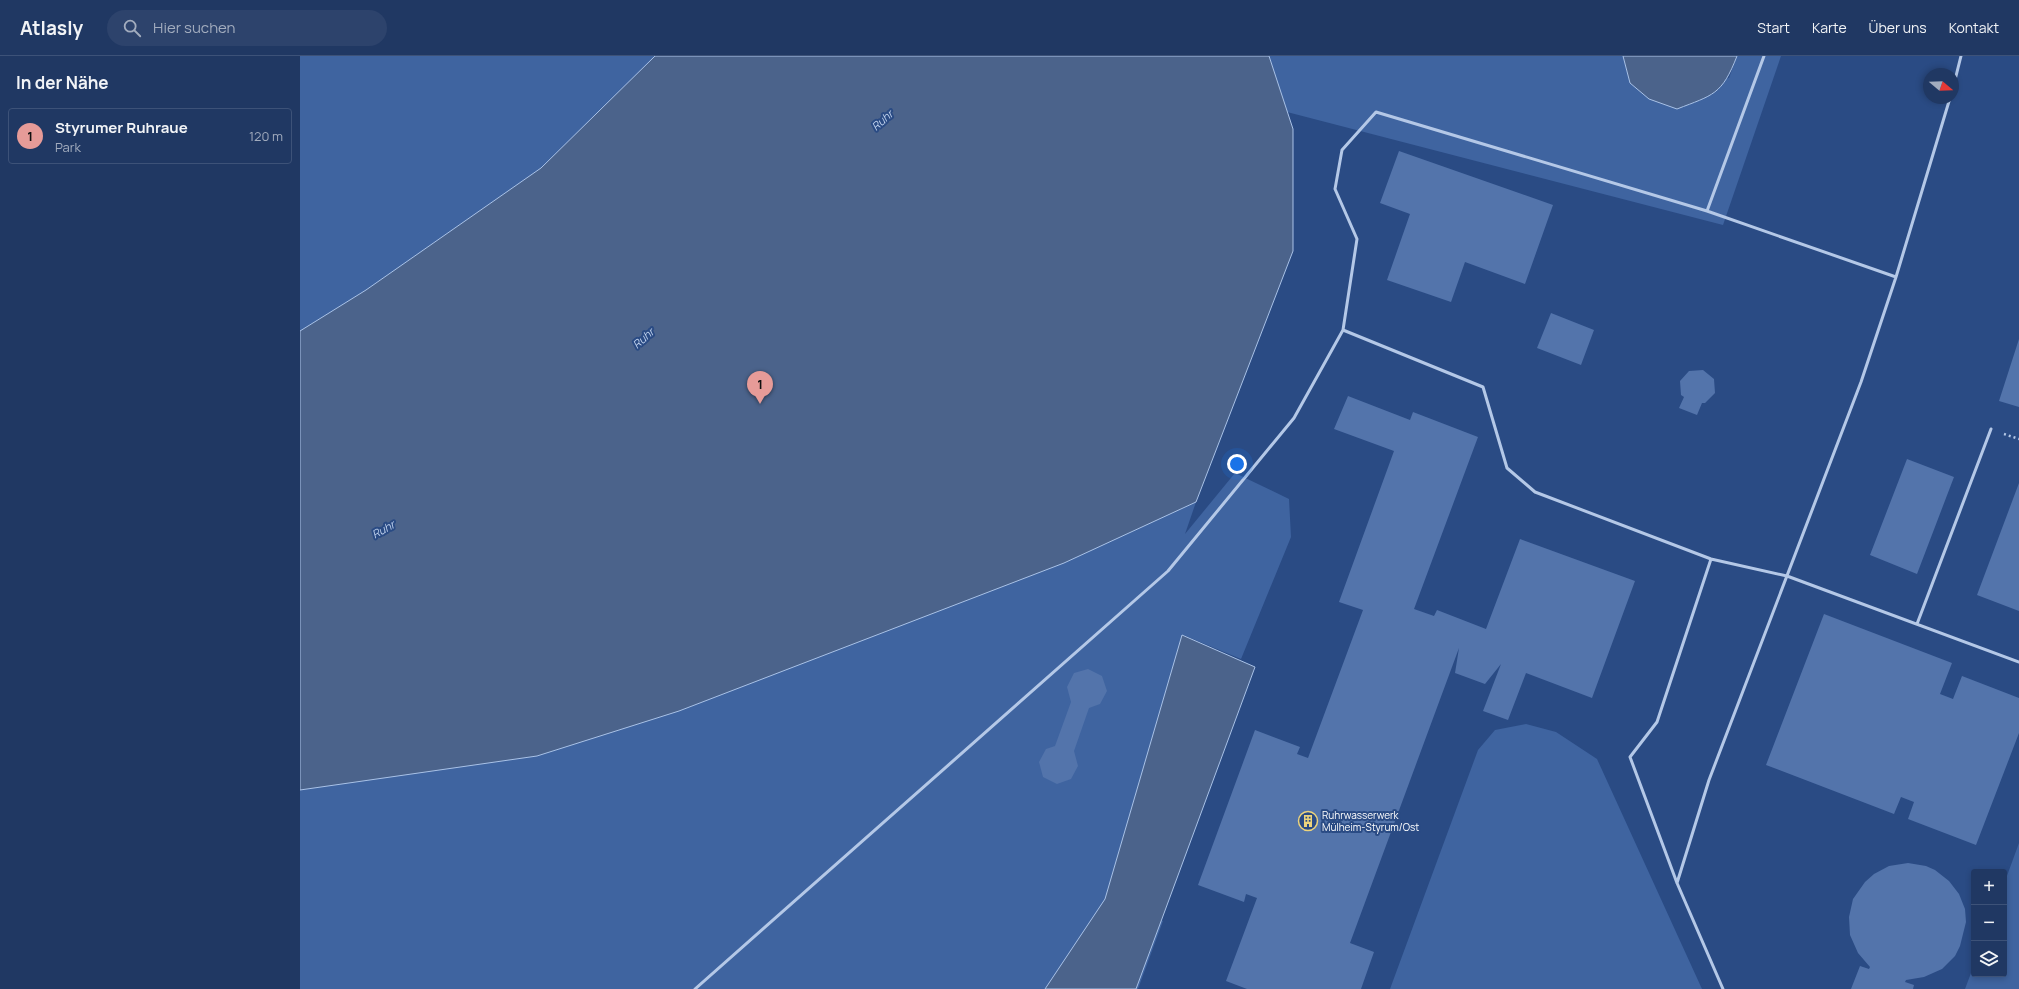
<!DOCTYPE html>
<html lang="de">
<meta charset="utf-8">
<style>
body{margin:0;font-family:Manrope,sans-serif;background:#2d436c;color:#f1f3f6}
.controls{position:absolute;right:12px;bottom:12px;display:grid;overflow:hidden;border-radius:4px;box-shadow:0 2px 6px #0003}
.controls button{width:36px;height:36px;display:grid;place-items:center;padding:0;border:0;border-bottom:1px solid #3d5278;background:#203863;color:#f1f3f6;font:20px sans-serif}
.compass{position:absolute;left:1623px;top:12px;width:36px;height:36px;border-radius:50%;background:#203863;box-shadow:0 2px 6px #0003;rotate:109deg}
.you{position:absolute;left:937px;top:408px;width:14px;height:14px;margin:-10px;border:3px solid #fff;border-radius:50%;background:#1a73e8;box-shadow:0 0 0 6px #1a73e833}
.badge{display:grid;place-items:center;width:26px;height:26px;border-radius:50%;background:#e69b98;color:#111;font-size:13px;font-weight:700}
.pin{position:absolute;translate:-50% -33px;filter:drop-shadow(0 1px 2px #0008)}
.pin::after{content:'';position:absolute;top:21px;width:14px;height:12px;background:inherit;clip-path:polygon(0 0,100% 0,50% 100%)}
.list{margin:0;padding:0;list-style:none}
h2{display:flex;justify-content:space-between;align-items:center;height:52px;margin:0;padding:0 16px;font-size:17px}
h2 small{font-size:13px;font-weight:400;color:#a2acbe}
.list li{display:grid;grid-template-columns:26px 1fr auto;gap:12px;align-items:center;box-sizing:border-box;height:56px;margin:0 8px 8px;padding:0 8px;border:1px solid #3d5278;border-radius:4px}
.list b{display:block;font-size:15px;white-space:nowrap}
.list p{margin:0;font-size:13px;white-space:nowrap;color:#a2acbe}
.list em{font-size:13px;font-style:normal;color:#a2acbe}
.icon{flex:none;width:22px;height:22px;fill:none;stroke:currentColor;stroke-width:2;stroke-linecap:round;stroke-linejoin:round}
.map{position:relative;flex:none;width:1719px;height:933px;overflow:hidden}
header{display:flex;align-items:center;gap:24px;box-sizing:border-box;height:56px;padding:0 20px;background:#203863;border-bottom:1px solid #3d5278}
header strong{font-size:19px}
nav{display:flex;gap:22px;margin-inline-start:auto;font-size:14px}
.search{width:280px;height:36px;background:#2d436c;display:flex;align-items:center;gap:10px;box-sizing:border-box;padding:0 14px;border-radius:22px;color:#a2acbe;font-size:15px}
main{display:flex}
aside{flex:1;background:#203863}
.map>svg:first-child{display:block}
.green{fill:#3f64a0}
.water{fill:#4b638b;stroke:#a9c2e7}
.building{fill:#5374ab}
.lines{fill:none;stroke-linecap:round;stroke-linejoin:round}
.path{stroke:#b4c8e7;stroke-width:2.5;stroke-dasharray:2 3;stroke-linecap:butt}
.lane{stroke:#b4c8e7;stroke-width:3}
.labels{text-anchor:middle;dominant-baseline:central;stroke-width:4;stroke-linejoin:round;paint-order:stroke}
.poi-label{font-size:10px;fill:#fff;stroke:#2a4b84;text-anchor:start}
.water-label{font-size:11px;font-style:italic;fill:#c0d2ee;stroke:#2a4b84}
</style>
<header>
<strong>Atlasly</strong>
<div class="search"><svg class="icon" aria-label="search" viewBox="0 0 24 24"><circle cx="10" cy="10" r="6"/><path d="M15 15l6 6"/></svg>Hier suchen</div>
<nav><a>Start</a><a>Karte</a><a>Über uns</a><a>Kontakt</a></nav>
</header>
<main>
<aside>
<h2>In der Nähe<small></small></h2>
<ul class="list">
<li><span class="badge">1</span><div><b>Styrumer Ruhraue</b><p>Park</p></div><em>120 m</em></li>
</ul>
</aside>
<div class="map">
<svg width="1719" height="933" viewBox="0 0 1719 933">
<rect width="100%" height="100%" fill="#2a4b84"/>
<!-- green -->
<path class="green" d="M 0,0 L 948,0 L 879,454 L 896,446 L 885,478 L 935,417 L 989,443 L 991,481 L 941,603 L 883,579 L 806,842 L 863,865 L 838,933 L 0,933 Z
M 969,0 L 1323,0 L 1330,27 L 1429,22 L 1437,0 L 1481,0 L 1423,169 L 987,56 Z
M 1226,668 L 1256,676 L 1297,703 L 1402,933 L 1090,933 L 1178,694 L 1195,674 Z
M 1719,787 L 1719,933 L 1665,933 L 1674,909 L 1674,918 L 1704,918 L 1704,828 Z"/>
<!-- water -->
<path class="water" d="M 355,0 L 969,0 L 993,73 L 993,195 L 896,446 L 764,507 L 379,655 L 237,700 L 0,734 L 0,275 L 66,234 L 241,112 Z
M 1323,0 L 1437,0 C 1422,39 1413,39 1377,53 L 1349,43 L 1330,27 Z
M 882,579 L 955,611 L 836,933 L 745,933 L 805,843 Z"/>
<!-- building -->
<path class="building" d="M 1099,95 L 1253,149 L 1225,228 L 1165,206 L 1151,246 L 1087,224 L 1110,158 L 1080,147 Z
M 1251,257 L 1294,274 L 1281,309 L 1237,292 Z
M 1719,283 L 1719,351 L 1699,345 Z
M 1403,314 L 1414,323 L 1415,337 L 1405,347 L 1402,347 L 1397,359 L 1379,352 L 1384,341 L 1381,339 L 1380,325 L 1389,315 Z
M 1048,340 L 1110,364 L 1113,356 L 1178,381 L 1114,553 L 1134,560 L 1137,554 L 1186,573 L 1220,483 L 1335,525 L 1292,642 L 1226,617 L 1208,664 L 1183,655 L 1201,608 L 1185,628 L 1155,617 L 1159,592 L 1050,887 L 1074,896 L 1061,933 L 947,933 L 926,925 L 957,842 L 946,838 L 944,846 L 898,829 L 955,674 L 1000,691 L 997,698 L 1008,702 L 1063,554 L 1039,546 L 1094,395 L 1034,373 Z
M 1607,403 L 1654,421 L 1617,518 L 1570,499 Z
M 1719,427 L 1719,555 L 1677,539 Z
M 1524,558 L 1652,607 L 1640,638 L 1653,643 L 1662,620 L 1719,642 L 1719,677 L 1676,789 L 1608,763 L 1614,746 L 1601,741 L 1594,758 L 1466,709 Z
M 788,613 L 802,620 L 807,635 L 800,648 L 789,652 L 774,695 L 778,710 L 771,723 L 757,728 L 743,721 L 739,706 L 746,693 L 755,690 L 771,646 L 767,631 L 774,617 Z
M 1608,807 L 1626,810 L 1635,814 L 1649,825 L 1659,838 L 1665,853 L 1666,866 L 1660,890 L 1655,900 L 1642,913 L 1624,921 L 1606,924 L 1605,926 L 1614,929 L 1613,933 L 1551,933 L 1560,910 L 1569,913 L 1570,911 L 1558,897 L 1550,879 L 1549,861 L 1553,843 L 1565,826 L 1574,818 L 1589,810 Z"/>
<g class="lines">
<!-- path -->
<path class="path" d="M 1704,378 L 1719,383"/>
<!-- lane -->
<path class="lane" d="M 1653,32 L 1661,0
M 1596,221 L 1650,42
M 1043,274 L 1183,331 L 1207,412 L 1235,436 L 1411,503 L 1487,520 L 1719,606
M 1411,503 L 1357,666 L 1330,701 L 1377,827 L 1423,933
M 1617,568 L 1691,373
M 1377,827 L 1409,724 L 1561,326 L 1596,221 L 1407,155 L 1464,0
M 395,933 L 868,515 L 994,362 L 1043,274 L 1057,183 L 1035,133 L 1042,94 L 1076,56 L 1407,155"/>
</g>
<!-- icons -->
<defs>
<symbol id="building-ring" viewBox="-11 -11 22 22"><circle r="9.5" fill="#2a4b84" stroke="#edd47c" stroke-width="1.5"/><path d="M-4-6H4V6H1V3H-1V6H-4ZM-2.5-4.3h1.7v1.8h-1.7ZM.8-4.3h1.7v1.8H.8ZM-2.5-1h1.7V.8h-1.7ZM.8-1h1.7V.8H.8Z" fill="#edd47c"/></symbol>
</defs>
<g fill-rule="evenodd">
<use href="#building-ring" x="997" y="754" width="22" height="22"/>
</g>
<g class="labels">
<!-- poi labels -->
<g class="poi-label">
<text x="1022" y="759">Ruhrwasserwerk<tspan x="1022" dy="12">Mülheim-Styrum/Ost</tspan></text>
</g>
<!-- water labels -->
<g class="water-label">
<text transform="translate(582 64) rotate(-42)">Ruhr</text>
<text transform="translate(343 282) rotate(-42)">Ruhr</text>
<text transform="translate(83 473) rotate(-29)">Ruhr</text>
</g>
</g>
</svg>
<div class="controls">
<button>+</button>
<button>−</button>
<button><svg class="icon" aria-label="layers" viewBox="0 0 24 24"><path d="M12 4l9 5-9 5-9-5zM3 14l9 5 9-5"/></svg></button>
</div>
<svg class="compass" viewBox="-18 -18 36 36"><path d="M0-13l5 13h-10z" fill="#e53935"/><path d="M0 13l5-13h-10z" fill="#a2acbe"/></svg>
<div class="you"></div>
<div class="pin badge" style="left:460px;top:348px">1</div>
</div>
</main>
